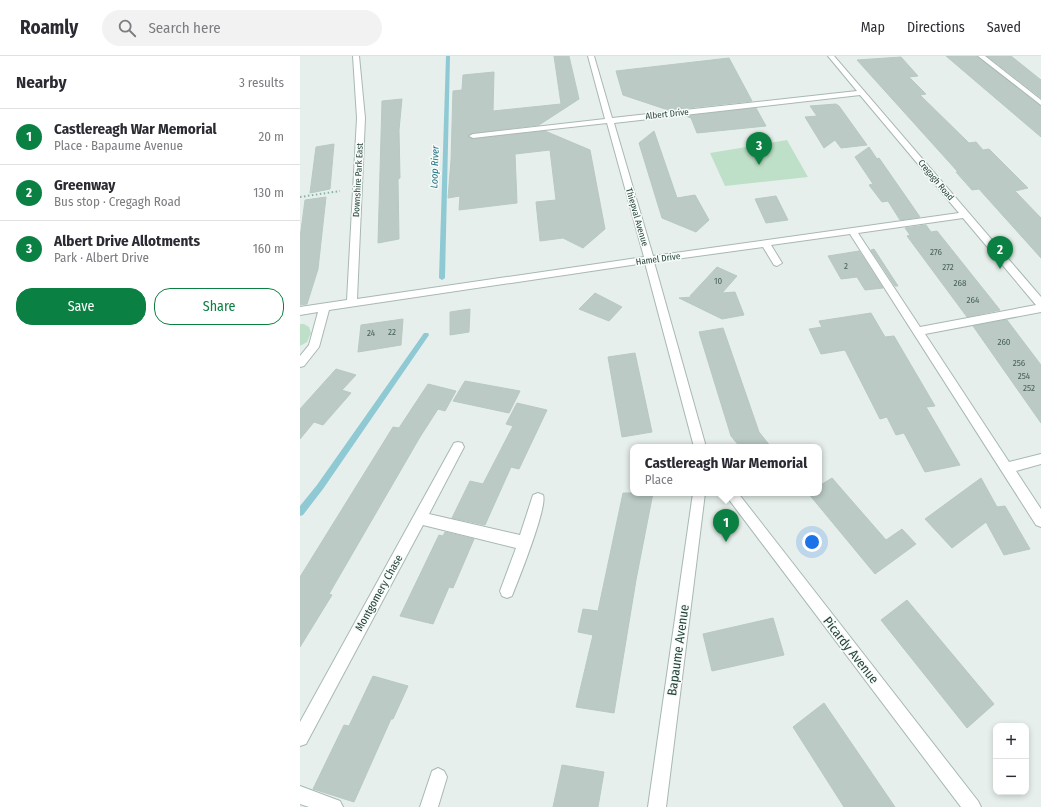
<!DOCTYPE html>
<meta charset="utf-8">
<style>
body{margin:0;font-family:"Fira Sans Condensed",sans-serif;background:#f2f2f3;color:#2b2b33}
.controls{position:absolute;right:12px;bottom:12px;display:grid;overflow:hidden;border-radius:8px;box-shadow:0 2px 6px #0003}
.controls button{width:36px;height:36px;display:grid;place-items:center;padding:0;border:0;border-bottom:1px solid #e1e1e2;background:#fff;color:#2b2b33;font:20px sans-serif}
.you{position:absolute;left:512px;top:486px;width:14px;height:14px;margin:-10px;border:3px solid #fff;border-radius:50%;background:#1a73e8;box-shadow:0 0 0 6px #1a73e833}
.badge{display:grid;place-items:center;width:26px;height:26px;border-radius:50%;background:#0b8043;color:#fff;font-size:13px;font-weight:700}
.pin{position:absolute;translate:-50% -33px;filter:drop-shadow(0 1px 2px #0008)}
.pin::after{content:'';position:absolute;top:21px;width:14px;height:12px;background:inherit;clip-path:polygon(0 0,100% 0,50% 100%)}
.popup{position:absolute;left:330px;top:388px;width:192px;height:52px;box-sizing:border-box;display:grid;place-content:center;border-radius:8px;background:#fff;filter:drop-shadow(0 1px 3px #0005);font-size:13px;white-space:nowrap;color:#7c7c81}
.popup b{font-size:15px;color:#2b2b33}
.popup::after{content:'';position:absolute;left:50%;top:100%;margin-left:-8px;border:8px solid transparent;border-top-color:#fff}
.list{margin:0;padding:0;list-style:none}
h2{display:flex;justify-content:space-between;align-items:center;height:52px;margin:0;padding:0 16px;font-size:17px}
h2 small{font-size:13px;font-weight:400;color:#7c7c81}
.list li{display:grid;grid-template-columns:26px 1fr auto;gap:12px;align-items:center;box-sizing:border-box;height:56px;padding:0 16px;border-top:1px solid #e1e1e2}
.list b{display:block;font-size:15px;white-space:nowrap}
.list p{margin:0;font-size:13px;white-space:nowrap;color:#7c7c81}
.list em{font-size:13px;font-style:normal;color:#7c7c81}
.actions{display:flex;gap:8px;padding:12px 16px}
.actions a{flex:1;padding:9px 0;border:1px solid #0b8043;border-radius:16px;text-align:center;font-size:14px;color:#0b8043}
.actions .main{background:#0b8043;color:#fff}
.icon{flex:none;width:22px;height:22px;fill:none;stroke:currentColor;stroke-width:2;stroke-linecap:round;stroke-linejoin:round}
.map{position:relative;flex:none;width:741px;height:751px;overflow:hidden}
header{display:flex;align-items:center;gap:24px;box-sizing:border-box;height:56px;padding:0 20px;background:#fff;border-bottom:1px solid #e1e1e2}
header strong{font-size:19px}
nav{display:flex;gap:22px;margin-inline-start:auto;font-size:14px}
.search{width:280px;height:36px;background:#f2f2f3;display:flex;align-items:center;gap:10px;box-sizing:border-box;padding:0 14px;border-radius:22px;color:#7c7c81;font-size:15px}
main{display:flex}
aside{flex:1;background:#fff}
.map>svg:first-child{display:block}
.green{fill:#bfe0c8}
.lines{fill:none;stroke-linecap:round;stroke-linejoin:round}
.stream{fill:#8ec9d4;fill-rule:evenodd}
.building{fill:#bbcac4;stroke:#b8c9c2}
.minor-casing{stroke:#a8b8b2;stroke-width:2}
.path{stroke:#86b3a5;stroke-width:2;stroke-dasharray:1.5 2.5;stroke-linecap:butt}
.minor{fill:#fff;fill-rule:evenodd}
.labels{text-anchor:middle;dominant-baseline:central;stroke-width:3;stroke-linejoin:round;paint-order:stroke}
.far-street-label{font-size:9px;fill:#24423a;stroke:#f7fbf9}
.number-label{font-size:9px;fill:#4a645c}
.far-water-label{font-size:10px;font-style:italic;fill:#1c6f80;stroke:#f7fbf9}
.street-label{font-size:11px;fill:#24423a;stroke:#f7fbf9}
.near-street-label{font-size:13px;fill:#24423a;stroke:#f7fbf9}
</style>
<header>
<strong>Roamly</strong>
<div class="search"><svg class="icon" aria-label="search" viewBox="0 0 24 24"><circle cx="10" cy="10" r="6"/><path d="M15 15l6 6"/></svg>Search here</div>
<nav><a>Map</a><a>Directions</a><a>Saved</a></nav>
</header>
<main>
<aside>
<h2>Nearby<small>3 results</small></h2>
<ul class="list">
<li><span class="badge">1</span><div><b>Castlereagh War Memorial</b><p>Place · Bapaume Avenue</p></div><em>20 m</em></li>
<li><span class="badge">2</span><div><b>Greenway</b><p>Bus stop · Cregagh Road</p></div><em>130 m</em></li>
<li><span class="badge">3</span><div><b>Albert Drive Allotments</b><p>Park · Albert Drive</p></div><em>160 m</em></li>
</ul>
<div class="actions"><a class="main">Save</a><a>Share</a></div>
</aside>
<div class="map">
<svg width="741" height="751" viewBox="0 0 741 751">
<rect width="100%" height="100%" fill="#e6efeb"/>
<!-- green -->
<path class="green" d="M 487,84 L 508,121 L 425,130 L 410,97 Z
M 0,268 L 4,268 L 9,271 L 11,277 L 7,286 L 0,290 Z"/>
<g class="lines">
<!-- stream -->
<path class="stream" d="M 146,0 L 150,0 L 145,222 L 142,224 L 139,222 Z
M 124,277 L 128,277 L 129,279 L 23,433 L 3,459 L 0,460 L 0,450 L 17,429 Z"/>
</g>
<!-- building -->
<path class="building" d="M 254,0 L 269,0 L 279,43 L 239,69 L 173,77 L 168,81 L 173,83 L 245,75 L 290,94 L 305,173 L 283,192 L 263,182 L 240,185 L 236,146 L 256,144 L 250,94 L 215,98 L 217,147 L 159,154 L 160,140 L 148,142 L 151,104 L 153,35 L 162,34 L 163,19 L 194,16 L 193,55 L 261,48 Z
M 646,0 L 677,0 L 741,50 L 741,81 Z
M 687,0 L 711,0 L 741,24 L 741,42 Z
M 601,1 L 618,20 L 609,21 L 626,38 L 620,39 L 669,87 L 676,86 L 683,94 L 689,93 L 728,132 L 715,135 L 741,162 L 741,202 L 679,133 L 672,134 L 656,116 L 658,116 L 557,4 Z
M 429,2 L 452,45 L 368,54 L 323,39 L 316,15 Z
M 102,43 L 99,74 L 100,122 L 98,123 L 99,183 L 78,187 L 82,45 Z
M 536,48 L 539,50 L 567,89 L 541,92 L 535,84 L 524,92 L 505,61 L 517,60 L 510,50 Z
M 456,52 L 466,70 L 397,77 L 391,62 L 386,60 Z
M 354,75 L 377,142 L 395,139 L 409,164 L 396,176 L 362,162 L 339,87 Z
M 34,88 L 30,133 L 10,137 L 16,91 Z
M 569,91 L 577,103 L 579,102 L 620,161 L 600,164 L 588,145 L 582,146 L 569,129 L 573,128 L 555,101 Z
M 476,140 L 488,164 L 466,167 L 455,143 Z
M 26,141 L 18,213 L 7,248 L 0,249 L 0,182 L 5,144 Z
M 626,169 L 631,176 L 637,175 L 700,254 L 667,261 L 607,180 L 610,179 L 605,172 Z
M 574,193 L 598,230 L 595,230 L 571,194 Z
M 559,195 L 583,232 L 565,234 L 557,221 L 541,223 L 528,200 Z
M 417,211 L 437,220 L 422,237 L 435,236 L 444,259 L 422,263 L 379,242 L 392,241 L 390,240 Z
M 295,237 L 322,251 L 309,265 L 279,253 Z
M 170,253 L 169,276 L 150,279 L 150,256 Z
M 571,257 L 585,281 L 594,280 L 635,350 L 626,351 L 660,409 L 625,416 L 604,377 L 596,379 L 587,361 L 580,363 L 545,294 L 521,298 L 509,273 L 522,271 L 519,265 Z
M 103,263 L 101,289 L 58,296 L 61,269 Z
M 707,264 L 741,309 L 741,367 L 673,270 Z
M 423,272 L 459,376 L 471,391 L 440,391 L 431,380 L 399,276 Z
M 335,297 L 352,376 L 322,381 L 308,301 Z
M 36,313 L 56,319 L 42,334 L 51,337 L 23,369 L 14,366 L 0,383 L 0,353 Z
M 165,325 L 220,335 L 209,357 L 153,345 Z
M 128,328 L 156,335 L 145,355 L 138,353 L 120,381 L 29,538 L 32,539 L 0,591 L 0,521 L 93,371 L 99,372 Z
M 217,347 L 247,354 L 219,413 L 211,411 L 185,469 L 152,462 L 170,425 L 183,428 L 213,370 L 206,368 Z
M 532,422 L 586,484 L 602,473 L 616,488 L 575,518 L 508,437 L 519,437 L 519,430 Z
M 681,422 L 697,451 L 705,450 L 730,493 L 704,499 L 686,466 L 652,492 L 625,463 Z
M 323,437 L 353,437 L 336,524 L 314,657 L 276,651 L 293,579 L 278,576 L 283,553 L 298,555 Z
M 145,476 L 174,483 L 153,532 L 149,531 L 133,568 L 100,560 L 139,479 L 143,480 Z
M 607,544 L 694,648 L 667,672 L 581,564 Z
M 473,562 L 484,599 L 412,615 L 403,578 Z
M 73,620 L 108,630 L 93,663 L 91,663 L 54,746 L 13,733 L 44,669 L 49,670 Z
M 524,647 L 565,707 L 595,751 L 544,751 L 493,671 Z
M 262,709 L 304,716 L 298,751 L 253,751 Z"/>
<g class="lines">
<defs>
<path id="minor" d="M 53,0 L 59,0 L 65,62 L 57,243 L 344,201 L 307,67 L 173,82 L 169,80 L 173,78 L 305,63 L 288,0 L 294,0 L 312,62 L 557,35 L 528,0 L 534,0 L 741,241 L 741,256 L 625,278 L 709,406 L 741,398 L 741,408 L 716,415 L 741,453 L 741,471 L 736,469 L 550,178 L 471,189 L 482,207 L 477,210 L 474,209 L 463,191 L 354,206 L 406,391 L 394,391 L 345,207 L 29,254 L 19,291 L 4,310 L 0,311 L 0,300 L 9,289 L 18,256 L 0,259 L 0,251 L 47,244 L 57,62 ZM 560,39 L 659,157 L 353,200 L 314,67 ZM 663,162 L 736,249 L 620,271 L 558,177 Z
M 678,0 L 685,0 L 741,44 L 741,49 Z
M 158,386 L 162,387 L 164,391 L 129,458 L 220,479 L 233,439 L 238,437 L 243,439 C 248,450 218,525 212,540 L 207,542 L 202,540 L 200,535 L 216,492 L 123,469 L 6,688 L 0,690 L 0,666 L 154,387 Z
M 393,437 L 405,437 L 366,751 L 348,751 Z
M 424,437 L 438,437 L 678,745 L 681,751 L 661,751 Z
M 138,712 L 144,715 L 147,721 L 138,751 L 120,751 L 132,715 Z
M 0,730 L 40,745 L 43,751 L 9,751 L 0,748 Z"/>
</defs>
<!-- minor casing -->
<use href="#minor" class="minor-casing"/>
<!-- path -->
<path class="path" d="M 0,141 L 40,135"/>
<!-- minor -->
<use href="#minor" class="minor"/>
</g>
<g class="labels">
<!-- far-street labels -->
<g class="far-street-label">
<text transform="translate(367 58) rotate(-6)">Albert Drive</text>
<text transform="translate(58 124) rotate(-87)">Downshire Park East</text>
<text transform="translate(636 124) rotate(50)">Cregagh Road</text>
<text transform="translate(337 161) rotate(74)">Thiepval Avenue</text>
<text transform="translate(358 203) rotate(-8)">Hamel Drive</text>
</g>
<!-- number labels -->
<g class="number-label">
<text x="636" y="196">276</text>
<text x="546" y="210">2</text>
<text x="648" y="211">272</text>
<text x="418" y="225">10</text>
<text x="660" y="227">268</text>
<text x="673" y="244">264</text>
<text x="92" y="276">22</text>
<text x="71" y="277">24</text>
<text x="704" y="286">260</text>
<text x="719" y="307">256</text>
<text x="724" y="320">254</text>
<text x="729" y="332">252</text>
</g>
<!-- far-water labels -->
<g class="far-water-label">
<text transform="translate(135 111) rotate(-88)">Loop River</text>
</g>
<!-- street labels -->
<g class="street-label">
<text transform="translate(79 537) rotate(-61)">Montgomery Chase</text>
</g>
<!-- near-street labels -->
<g class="near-street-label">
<text transform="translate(378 594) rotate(-82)">Bapaume Avenue</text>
<text transform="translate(551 594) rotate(52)">Picardy Avenue</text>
</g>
</g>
</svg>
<div class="controls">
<button>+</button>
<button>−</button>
</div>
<div class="you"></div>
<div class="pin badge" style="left:426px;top:486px">1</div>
<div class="popup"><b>Castlereagh War Memorial</b>Place</div>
<div class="pin badge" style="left:700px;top:213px">2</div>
<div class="pin badge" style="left:459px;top:109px">3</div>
</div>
</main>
